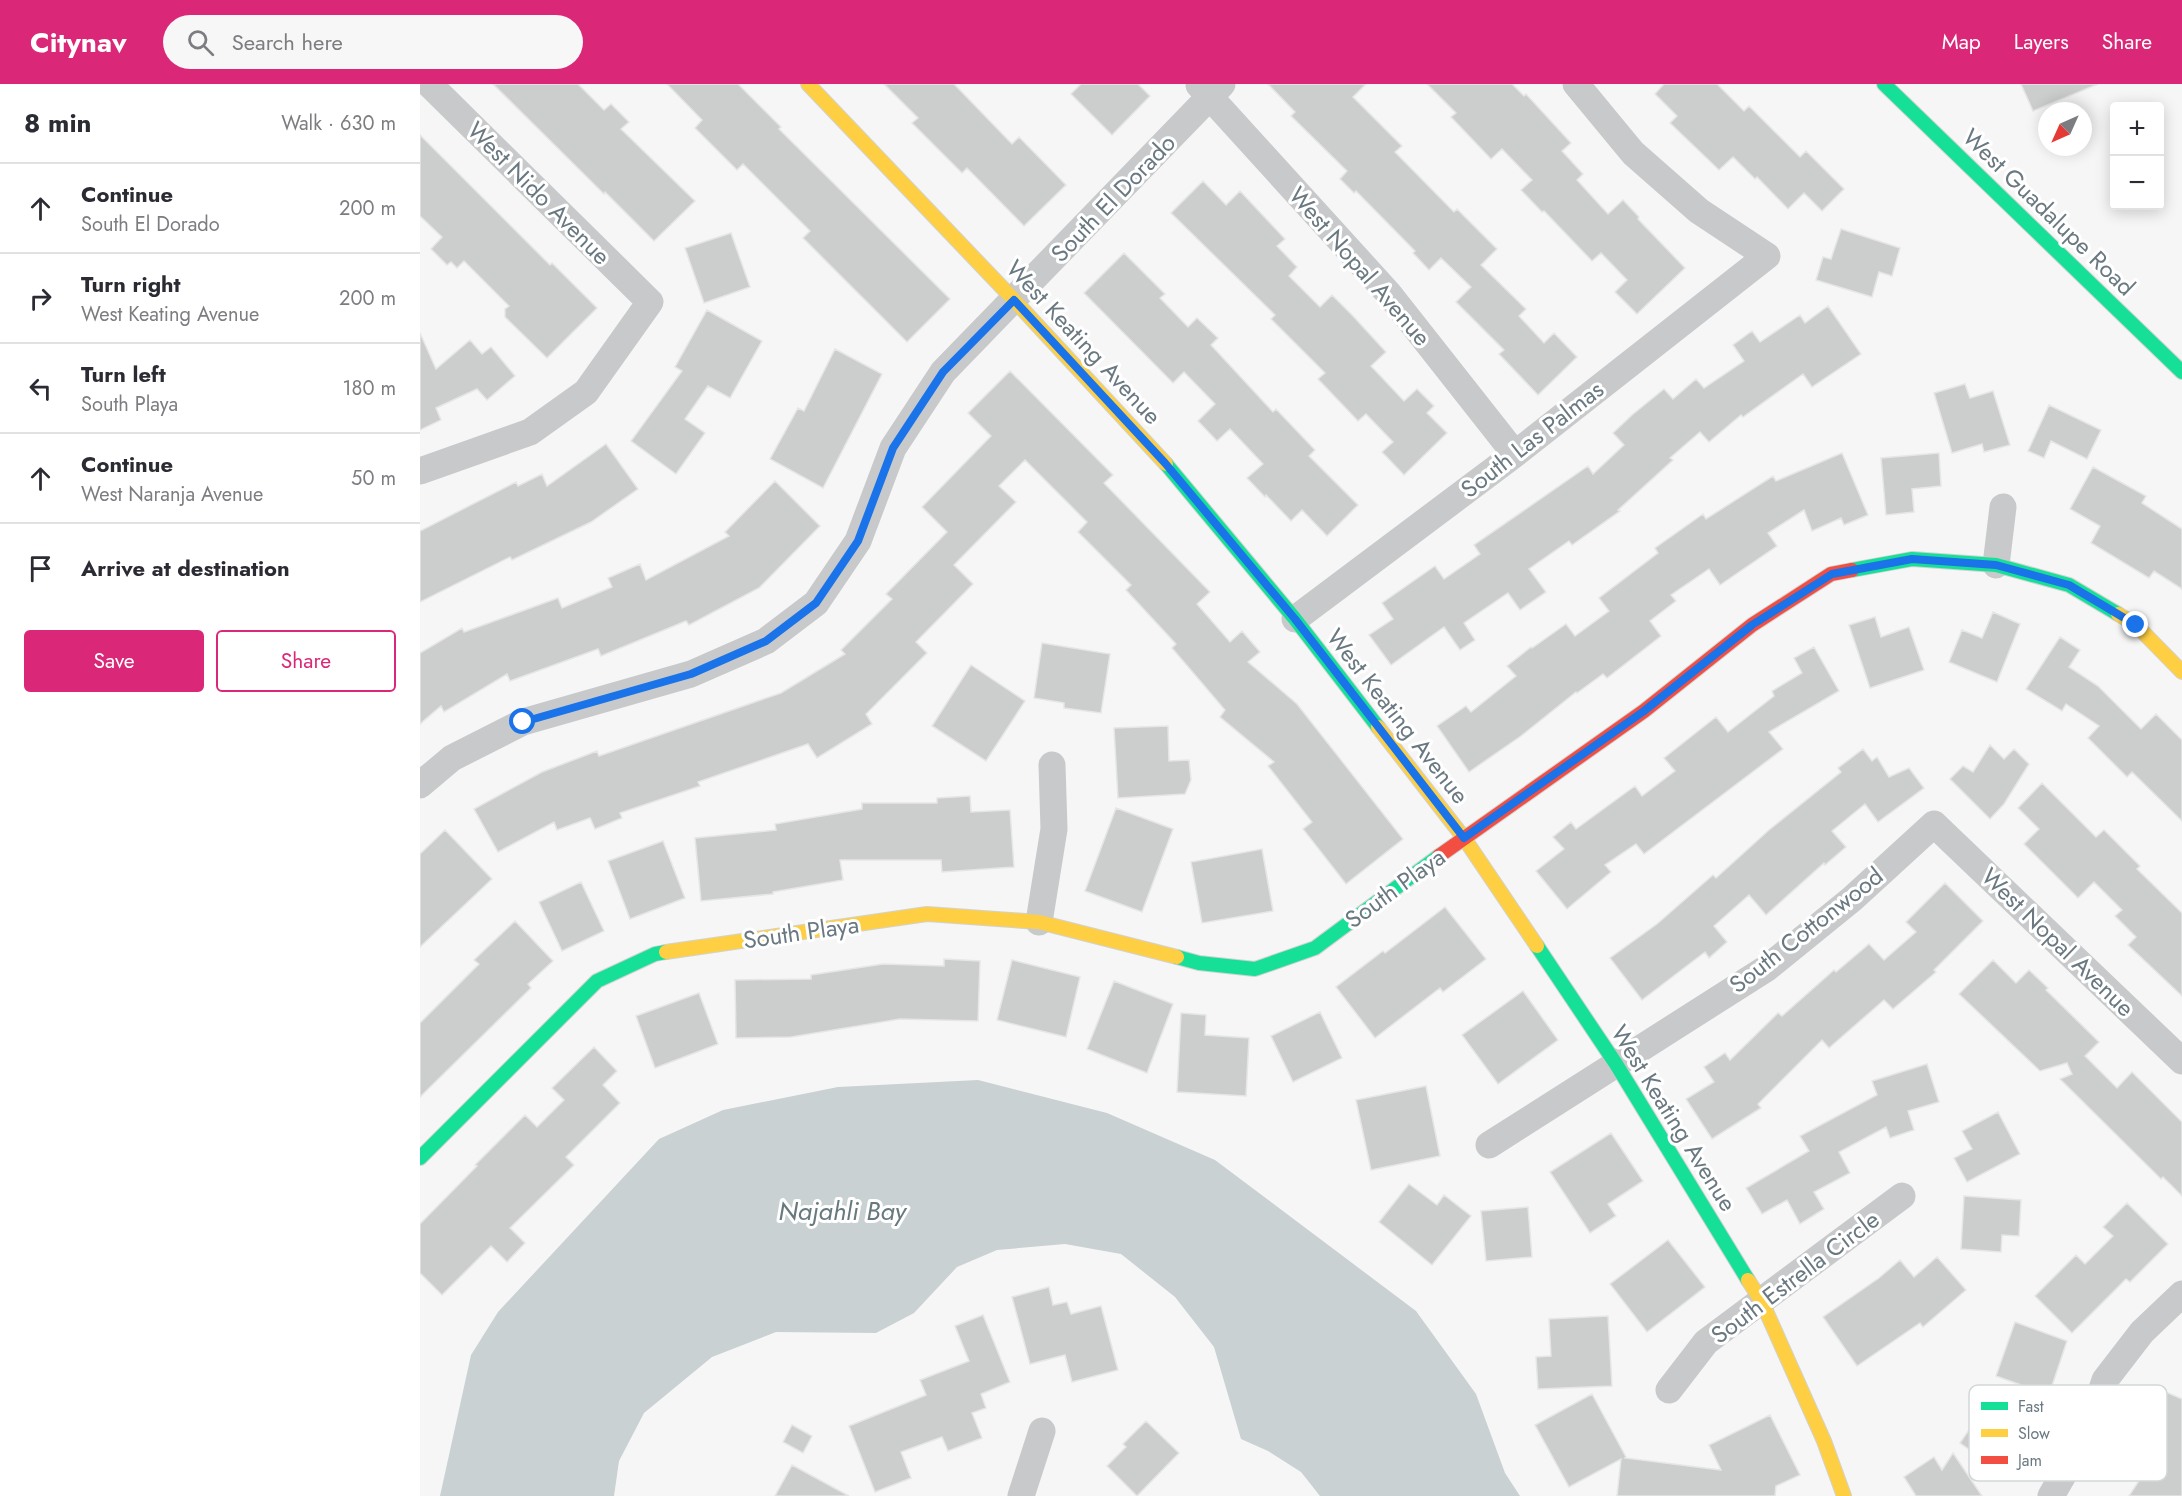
<!DOCTYPE html>
<meta charset="utf-8">
<style>
body{margin:0;font-family:Jost,sans-serif;background:#f7f7f7;color:#2b2b33}
.controls{position:absolute;right:18px;top:18px;display:grid;overflow:hidden;border-radius:6px;box-shadow:0 3px 15px #0003}
.controls button{width:54px;height:54px;display:grid;place-items:center;padding:0;border:0;border-bottom:2px solid #e1e1e2;background:#fff;color:#2b2b33;font:30px sans-serif}
.compass{position:absolute;left:1618px;top:18px;width:54px;height:54px;border-radius:50%;background:#fff;box-shadow:0 3px 15px #0003;rotate:225deg}
.stop{position:absolute;width:18px;height:18px;margin:-14px;border:4px solid #1a73e8;border-radius:50%;background:#fff}
.stop.end{background:#1a73e8;border-color:#fff;box-shadow:0 2px 6px #0008}
.list{margin:0;padding:0;list-style:none}
h2{display:flex;justify-content:space-between;align-items:center;height:78px;margin:0;padding:0 24px;font-size:26px}
h2 small{font-size:20px;font-weight:400;color:#7c7c81}
.list li{display:grid;grid-template-columns:39px 1fr auto;gap:18px;align-items:center;box-sizing:border-box;height:90px;padding:0 24px;border-top:2px solid #e1e1e2}
.list b{display:block;font-size:22px;white-space:nowrap}
.list p{margin:0;font-size:20px;white-space:nowrap;color:#7c7c81}
.list em{font-size:20px;font-style:normal;color:#7c7c81}
.actions{display:flex;gap:12px;padding:18px 24px}
.actions a{flex:1;padding:14px 0;border:2px solid #db2777;border-radius:6px;text-align:center;font-size:21px;color:#db2777}
.actions .main{background:#db2777;color:#fff}
.icon{flex:none;width:33px;height:33px;fill:none;stroke:currentColor;stroke-width:2;stroke-linecap:round;stroke-linejoin:round}
.map{position:relative;flex:none;width:1762px;height:1412px;overflow:hidden}
header{display:flex;align-items:center;gap:36px;box-sizing:border-box;height:84px;padding:0 30px;background:#db2777;color:#fff}
header strong{font-size:28px}
nav{display:flex;gap:33px;margin-inline-start:auto;font-size:21px}
.search{width:420px;height:54px;background:#f7f7f7;display:flex;align-items:center;gap:15px;box-sizing:border-box;padding:0 21px;border-radius:33px;color:#7c7c81;font-size:22px}
main{display:flex}
aside{flex:1;background:#fff}
.map>svg:first-child{display:block}
.water{fill:#c9d1d3}
.building{fill:#cccdcd;stroke:#e6e6e6;stroke-width:1.5}
.lines{fill:none;stroke-linecap:round;stroke-linejoin:round}
.fast-casing{stroke:#d1d2d2;stroke-width:16}
.slow-casing{stroke:#d1d2d2;stroke-width:16}
.jam-casing{stroke:#d1d2d2;stroke-width:16}
.street{stroke:#c7c9ca;stroke-width:27}
.fast{stroke:#16e098;stroke-width:14}
.slow{stroke:#ffcf43;stroke-width:14}
.jam{stroke:#f24e42;stroke-width:14}
.route{stroke:#1a73e8;stroke-width:8}
.labels{text-anchor:middle;dominant-baseline:central;stroke-width:6;stroke-linejoin:round;paint-order:stroke}
.street-label{font-size:24px;fill:#6a7981;stroke:#fff}
.water-label{font-size:26px;font-style:italic;fill:#66797d;stroke:#fff}
.key{fill:#fff;stroke:#d2d7d9;stroke-width:1.5}
.key-label{font-size:16px;fill:#6a7981}
</style>
<header>
<strong>Citynav</strong>
<div class="search"><svg class="icon" aria-label="search" viewBox="0 0 24 24"><circle cx="10" cy="10" r="6"/><path d="M15 15l6 6"/></svg>Search here</div>
<nav><a>Map</a><a>Layers</a><a>Share</a></nav>
</header>
<main>
<aside>
<h2>8 min<small>Walk · 630 m</small></h2>
<ul class="list">
<li><svg class="icon" aria-label="ahead" viewBox="0 0 24 24"><path d="M12 20V5M6 11l6-6 6 6"/></svg><div><b>Continue</b><p>South El Dorado</p></div><em>200 m</em></li>
<li><svg class="icon" aria-label="right" viewBox="0 0 24 24"><path d="M7 20v-9h11M14 6l5 5-5 5"/></svg><div><b>Turn right</b><p>West Keating Avenue</p></div><em>200 m</em></li>
<li><svg class="icon" aria-label="left" viewBox="0 0 24 24"><path d="M17 20v-9H6M10 6l-5 5 5 5"/></svg><div><b>Turn left</b><p>South Playa</p></div><em>180 m</em></li>
<li><svg class="icon" aria-label="ahead" viewBox="0 0 24 24"><path d="M12 20V5M6 11l6-6 6 6"/></svg><div><b>Continue</b><p>West Naranja Avenue</p></div><em>50 m</em></li>
<li><svg class="icon" aria-label="arrive" viewBox="0 0 24 24"><path d="M6 21V4h12l-3 4 3 4H6"/></svg><div><b>Arrive at destination</b></div></li>
</ul>
<div class="actions"><a class="main">Save</a><a>Share</a></div>
</aside>
<div class="map">
<svg width="1762" height="1412" viewBox="0 0 1762 1412">
<rect width="100%" height="100%" fill="#f6f6f6"/>
<!-- water -->
<path class="water" d="M 558,996 L 687,1029 L 795,1076 L 996,1227 L 1056,1310 L 1085,1389 L 1100,1412 L 900,1412 L 881,1388 L 848,1367 L 821,1355 L 794,1263 L 755,1213 L 701,1170 L 645,1160 L 577,1166 L 537,1183 L 494,1229 L 456,1249 L 356,1248 L 292,1273 L 224,1329 L 199,1377 L 194,1412 L 20,1412 L 51,1271 L 78,1228 L 239,1055 L 303,1026 L 418,1003 Z"/>
<!-- building -->
<path class="building" d="M 73,0 L 158,0 L 184,26 L 191,20 L 209,38 L 201,45 L 275,117 L 234,157 L 185,108 L 184,110 Z
M 247,0 L 318,0 L 361,43 L 359,45 L 530,215 L 487,258 L 383,154 L 390,147 L 323,80 L 317,86 L 275,44 L 282,36 Z
M 464,0 L 534,0 L 592,60 L 599,53 L 646,101 L 604,142 L 547,84 L 542,89 L 492,39 L 498,34 Z
M 661,0 L 718,0 L 730,12 L 692,51 L 651,10 Z
M 848,0 L 946,0 L 933,13 L 982,62 L 975,68 L 1034,128 L 1037,125 L 1077,165 L 1061,181 L 1106,225 L 1099,232 L 1124,259 L 1134,249 L 1157,273 L 1118,311 L 1079,270 L 1084,266 L 1036,218 L 1051,203 L 1021,174 L 1009,186 L 993,169 L 995,167 L 936,107 L 934,109 L 920,95 L 927,87 L 871,32 L 875,28 Z
M 1007,0 L 1092,0 L 1104,12 L 1106,10 L 1151,59 L 1142,67 L 1163,90 L 1157,96 L 1188,130 L 1203,116 L 1219,133 L 1218,135 L 1265,184 L 1217,230 L 1195,208 L 1207,196 L 1181,169 L 1172,177 L 1124,127 L 1122,128 L 1101,106 L 1112,96 L 1082,65 L 1071,75 L 1031,33 L 1036,29 Z
M 1244,0 L 1297,0 L 1324,27 L 1329,22 L 1380,73 L 1386,67 L 1424,105 L 1402,127 L 1384,109 L 1368,125 L 1337,93 L 1335,95 L 1313,73 L 1299,86 L 1250,39 L 1257,32 L 1235,10 Z
M 1601,0 L 1678,0 L 1613,27 Z
M 0,51 L 130,181 L 132,179 L 177,224 L 127,274 L 85,233 L 85,225 L 89,222 L 44,177 L 37,184 L 31,178 L 27,181 L 11,165 L 22,153 L 0,132 Z
M 783,97 L 806,121 L 820,107 L 865,155 L 857,162 L 877,183 L 869,192 L 900,223 L 912,211 L 933,232 L 966,268 L 951,282 L 984,317 L 997,305 L 1014,322 L 1007,329 L 1027,349 L 984,391 L 962,368 L 973,358 L 946,330 L 938,337 L 898,295 L 905,289 L 851,235 L 855,231 L 751,129 Z
M 1421,145 L 1480,164 L 1472,192 L 1459,188 L 1452,213 L 1396,196 L 1403,173 L 1411,175 Z
M 311,149 L 330,203 L 284,219 L 265,164 Z
M 704,169 L 745,210 L 740,214 L 768,243 L 777,234 L 798,254 L 791,261 L 853,328 L 856,325 L 895,366 L 889,372 L 938,421 L 907,452 L 882,426 L 871,437 L 846,411 L 845,413 L 827,394 L 843,380 L 810,345 L 797,357 L 778,337 L 795,320 L 764,288 L 753,299 L 664,209 Z
M 1408,222 L 1441,270 L 1392,303 L 1383,290 L 1323,333 L 1321,331 L 1289,358 L 1280,348 L 1250,374 L 1253,376 L 1198,426 L 1200,427 L 1152,461 L 1149,457 L 1109,485 L 1126,508 L 1100,526 L 1088,509 L 1044,539 L 1055,556 L 1040,566 L 1024,543 L 971,581 L 949,551 L 973,535 L 962,519 L 1015,482 L 1024,495 L 1060,470 L 1054,461 L 1168,382 L 1173,390 L 1204,361 L 1193,349 L 1212,331 L 1244,305 L 1253,315 L 1276,295 L 1284,304 L 1324,277 L 1313,261 L 1332,247 L 1340,258 L 1380,231 L 1385,239 Z
M 287,226 L 342,257 L 310,314 L 288,302 L 265,335 L 285,349 L 256,390 L 211,357 L 262,287 L 255,283 Z
M 0,249 L 16,285 L 50,256 L 62,270 L 71,263 L 95,292 L 67,316 L 57,305 L 16,324 L 21,336 L 0,346 Z
M 415,265 L 462,290 L 403,404 L 350,375 L 378,324 L 384,327 Z
M 590,287 L 693,391 L 684,399 L 790,508 L 777,520 L 810,558 L 822,547 L 840,568 L 828,578 L 877,620 L 983,755 L 926,800 L 883,745 L 892,738 L 848,682 L 854,678 L 800,633 L 805,626 L 752,564 L 756,560 L 706,506 L 711,501 L 658,448 L 667,438 L 605,376 L 579,402 L 596,418 L 534,481 L 553,500 L 496,558 L 507,569 L 446,630 L 452,640 L 397,674 L 388,660 L 278,698 L 280,702 L 200,729 L 202,734 L 175,745 L 170,734 L 137,746 L 134,738 L 78,768 L 54,725 L 122,688 L 177,667 L 179,672 L 361,609 L 425,570 L 421,566 L 472,515 L 466,510 L 527,448 L 502,423 L 571,352 L 548,329 Z
M 1545,300 L 1550,314 L 1573,307 L 1590,361 L 1564,368 L 1562,360 L 1532,369 L 1514,309 Z
M 1629,321 L 1681,346 L 1667,375 L 1631,357 L 1624,374 L 1608,367 Z
M 186,360 L 218,405 L 171,438 L 92,476 L 90,473 L 0,518 L 0,447 L 96,398 L 98,402 L 122,390 L 127,402 Z
M 1422,369 L 1448,431 L 1424,441 L 1421,434 L 1392,447 L 1384,426 L 1348,449 L 1357,462 L 1300,501 L 1289,485 L 1251,511 L 1256,517 L 1230,537 L 1241,552 L 1187,594 L 1183,590 L 1157,609 L 1156,608 L 1101,652 L 1049,688 L 1017,642 L 1046,622 L 1051,628 L 1096,592 L 1087,582 L 1111,563 L 1112,564 L 1146,540 L 1155,552 L 1189,527 L 1179,514 L 1238,469 L 1235,464 L 1283,430 L 1286,435 L 1353,392 L 1356,397 Z
M 1519,369 L 1521,402 L 1492,405 L 1494,428 L 1466,431 L 1461,374 Z
M 1673,383 L 1726,412 L 1722,419 L 1762,445 L 1762,505 L 1734,487 L 1729,494 L 1671,459 L 1680,442 L 1650,425 Z
M 355,397 L 400,442 L 339,504 L 269,541 L 266,537 L 181,572 L 178,565 L 90,597 L 87,590 L 24,628 L 21,622 L 0,640 L 0,569 L 42,544 L 44,548 L 138,514 L 142,524 L 192,503 L 188,494 L 220,480 L 226,496 L 309,452 L 305,448 Z
M 1573,528 L 1600,540 L 1577,598 L 1529,578 L 1542,546 L 1562,554 Z
M 1455,533 L 1461,553 L 1489,543 L 1504,586 L 1450,604 L 1429,541 Z
M 1640,553 L 1660,566 L 1649,583 L 1678,602 L 1721,645 L 1736,630 L 1762,656 L 1762,737 L 1712,688 L 1707,693 L 1668,654 L 1679,642 L 1646,620 L 1642,627 L 1606,605 Z
M 622,559 L 690,570 L 681,629 L 644,624 L 644,619 L 614,614 Z
M 1394,563 L 1419,607 L 1349,648 L 1363,665 L 1224,770 L 1216,760 L 1185,781 L 1191,788 L 1147,825 L 1116,787 L 1144,765 L 1133,753 L 1151,738 L 1156,745 L 1215,702 L 1222,712 L 1255,687 L 1244,674 L 1296,633 L 1308,648 L 1354,612 L 1352,607 L 1382,589 L 1374,574 Z
M 551,581 L 605,617 L 566,677 L 512,642 Z
M 748,642 L 749,677 L 769,676 L 771,696 L 765,710 L 698,714 L 694,644 Z
M 1570,661 L 1584,675 L 1594,665 L 1609,680 L 1584,720 L 1570,735 L 1530,695 L 1543,682 L 1553,688 Z
M 1443,665 L 1452,677 L 1457,673 L 1469,693 L 1489,684 L 1504,704 L 1458,738 L 1445,720 L 1412,747 L 1426,763 L 1405,781 L 1404,779 L 1346,831 L 1329,811 L 1294,842 L 1307,858 L 1289,874 L 1285,868 L 1222,916 L 1190,874 L 1237,840 L 1293,791 L 1296,794 L 1349,746 L 1421,688 L 1418,684 Z
M 1622,699 L 1676,753 L 1684,746 L 1720,782 L 1717,785 L 1762,829 L 1762,912 L 1708,861 L 1716,853 L 1695,832 L 1702,826 L 1674,798 L 1658,814 L 1604,760 L 1619,745 L 1598,724 Z
M 550,712 L 551,728 L 590,726 L 594,783 L 522,788 L 521,776 L 420,776 L 423,796 L 353,808 L 353,810 L 281,817 L 275,754 L 356,746 L 355,740 L 442,725 L 442,719 L 517,719 L 517,714 Z
M 696,724 L 753,745 L 722,828 L 665,807 Z
M 25,746 L 72,795 L 0,863 L 0,770 Z
M 243,757 L 265,814 L 210,835 L 188,777 Z
M 842,765 L 853,827 L 782,839 L 771,778 Z
M 161,798 L 184,847 L 142,867 L 119,818 Z
M 1525,799 L 1563,837 L 1514,886 L 1516,888 L 1473,925 L 1464,916 L 1409,964 L 1402,956 L 1338,1020 L 1341,1024 L 1292,1055 L 1266,1015 L 1294,998 L 1284,983 L 1305,969 L 1310,976 L 1358,929 L 1362,932 L 1414,886 L 1416,888 L 1449,860 L 1464,876 L 1496,848 L 1486,838 Z
M 1025,823 L 1066,875 L 1023,908 L 1020,904 L 955,954 L 916,903 L 963,867 L 965,869 Z
M 95,837 L 133,877 L 108,900 L 111,904 L 0,1013 L 0,939 L 59,880 L 54,876 Z
M 524,875 L 560,877 L 558,937 L 480,935 L 371,953 L 316,954 L 315,896 L 391,895 L 391,891 L 463,880 L 524,882 Z
M 592,876 L 660,893 L 646,953 L 577,936 Z
M 1573,876 L 1596,899 L 1609,886 L 1628,904 L 1626,906 L 1679,958 L 1665,972 L 1697,1004 L 1712,988 L 1762,1038 L 1762,1112 L 1743,1093 L 1741,1095 L 1640,995 L 1652,990 L 1647,979 L 1620,987 L 1539,910 Z
M 694,897 L 753,920 L 727,989 L 667,965 Z
M 1103,907 L 1138,956 L 1078,1000 L 1042,951 Z
M 279,909 L 298,960 L 235,984 L 216,932 Z
M 900,928 L 922,974 L 873,998 L 851,952 Z
M 761,929 L 786,931 L 785,951 L 829,954 L 826,1012 L 757,1008 Z
M 174,963 L 197,987 L 183,1001 L 200,1019 L 146,1073 L 154,1081 L 90,1144 L 105,1159 L 87,1178 L 71,1162 L 22,1211 L 0,1189 L 0,1140 L 57,1082 L 55,1081 L 105,1031 L 117,1043 L 144,1016 L 132,1004 Z
M 1507,980 L 1519,1018 L 1488,1027 L 1494,1046 L 1470,1054 L 1466,1043 L 1419,1068 L 1430,1089 L 1394,1108 L 1404,1125 L 1380,1140 L 1367,1116 L 1342,1130 L 1326,1104 L 1389,1067 L 1380,1052 L 1457,1011 L 1452,997 Z
M 1006,1002 L 1020,1072 L 951,1086 L 936,1016 Z
M 1578,1028 L 1600,1070 L 1547,1098 L 1534,1074 L 1552,1065 L 1542,1047 Z
M 1191,1049 L 1223,1097 L 1188,1120 L 1196,1132 L 1170,1149 L 1130,1088 Z
M 989,1100 L 1017,1121 L 1024,1111 L 1051,1132 L 1012,1181 L 959,1138 Z
M 1544,1112 L 1601,1116 L 1599,1152 L 1582,1151 L 1581,1168 L 1541,1165 Z
M 1707,1119 L 1748,1160 L 1710,1198 L 1706,1195 L 1652,1249 L 1615,1212 L 1656,1171 L 1665,1180 L 1693,1152 L 1683,1143 Z
M 1108,1123 L 1112,1173 L 1066,1177 L 1061,1127 Z
M 1248,1156 L 1285,1203 L 1227,1248 L 1190,1200 Z
M 1517,1173 L 1546,1206 L 1503,1243 L 1500,1239 L 1437,1282 L 1403,1233 L 1459,1194 L 1480,1176 L 1494,1193 Z
M 629,1203 L 633,1221 L 647,1218 L 651,1230 L 681,1222 L 698,1286 L 652,1298 L 645,1271 L 610,1280 L 592,1213 Z
M 563,1231 L 590,1298 L 561,1310 L 566,1324 L 552,1329 L 562,1354 L 528,1367 L 522,1353 L 481,1368 L 491,1394 L 455,1408 L 429,1342 L 506,1311 L 500,1296 L 549,1277 L 535,1242 Z
M 1188,1232 L 1192,1302 L 1118,1305 L 1116,1273 L 1131,1272 L 1129,1235 Z
M 1595,1238 L 1647,1257 L 1629,1311 L 1576,1292 Z
M 1739,1305 L 1762,1315 L 1762,1412 L 1709,1412 L 1739,1366 L 1718,1357 Z
M 1565,1306 L 1623,1346 L 1609,1366 L 1598,1358 L 1579,1386 L 1540,1359 L 1560,1330 L 1552,1325 Z
M 1172,1310 L 1206,1373 L 1205,1374 L 1301,1386 L 1289,1361 L 1350,1331 L 1380,1391 L 1356,1402 L 1355,1412 L 1197,1412 L 1201,1375 L 1149,1403 L 1115,1341 Z
M 726,1337 L 759,1369 L 717,1412 L 687,1382 L 706,1363 L 703,1360 Z
M 372,1341 L 392,1352 L 383,1369 L 363,1358 Z
M 1533,1369 L 1562,1412 L 1496,1412 L 1484,1393 L 1514,1373 L 1522,1386 Z
M 372,1381 L 429,1412 L 355,1412 Z"/>
<g class="lines">
<defs>
<path id="fast" d="M 1464,0 L 1762,288
M 746,380 L 875,535 L 958,643
M 1432,486 L 1492,475 L 1576,481 L 1649,501 L 1698,530
M 1117,862 L 1196,980 L 1328,1196
M 757,873 L 779,879 L 835,885 L 895,864 L 1019,772
M 0,1074 L 177,897 L 235,870 L 246,868"/>
<path id="slow" d="M 388,0 L 594,216 L 746,380
M 1698,530 L 1716,541 L 1762,588
M 958,643 L 1044,754 L 1117,862
M 246,868 L 507,830 L 619,838 L 757,873
M 1328,1196 L 1342,1218 L 1404,1357 L 1424,1412"/>
<path id="jam" d="M 1019,772 L 1224,627 L 1332,541 L 1411,490 L 1432,486"/>
</defs>
<!-- fast casing -->
<use href="#fast" class="fast-casing"/>
<!-- slow casing -->
<use href="#slow" class="slow-casing"/>
<!-- jam casing -->
<use href="#jam" class="jam-casing"/>
<!-- street -->
<path class="street" d="M 779,1 L 969,210 L 1095,370
M 0,387 L 110,348 L 166,308 L 230,218 L 9,0
M 1576,481 L 1583,423
M 875,535 L 1095,370 L 1347,172 L 1279,127 L 1213,69 L 1156,0
M 0,701 L 32,674 L 103,638 L 271,590 L 346,557 L 396,519 L 438,457 L 473,364 L 523,288 L 802,0
M 619,838 L 634,745 L 632,681
M 1069,1061 L 1347,884 L 1432,815 L 1514,740 L 1762,977
M 1249,1306 L 1286,1258 L 1482,1112
M 601,1412 L 622,1347
M 1631,1412 L 1668,1348 L 1685,1296 L 1722,1248 L 1762,1210"/>
<!-- fast -->
<use href="#fast" class="fast"/>
<!-- slow -->
<use href="#slow" class="slow"/>
<!-- jam -->
<use href="#jam" class="jam"/>
</g>
<g class="lines">
<!-- route -->
<path class="route" d="M 103,638 L 271,590 L 346,557 L 396,519 L 438,457 L 473,364 L 523,288 L 594,216 L 745,379 L 875,535 L 1044,754 L 1224,627 L 1332,541 L 1412,490 L 1492,475 L 1576,481 L 1649,501 L 1716,541"/>
</g>
<g class="labels">
<!-- street labels -->
<g class="street-label">
<text transform="translate(119 109) rotate(45)">West Nido Avenue</text>
<text transform="translate(693 114) rotate(-46)">South El Dorado</text>
<text transform="translate(1629 128) rotate(44)">West Guadalupe Road</text>
<text transform="translate(940 182) rotate(49)">West Nopal Avenue</text>
<text transform="translate(664 258) rotate(47)">West Keating Avenue</text>
<text transform="translate(1112 355) rotate(-38)">South Las Palmas</text>
<text transform="translate(978 632) rotate(52)">West Keating Avenue</text>
<text transform="translate(975 804) rotate(-36)">South Playa</text>
<text transform="translate(1386 846) rotate(-38)">South Cottonwood</text>
<text transform="translate(381 848) rotate(-8)">South Playa</text>
<text transform="translate(1638 858) rotate(44)">West Nopal Avenue</text>
<text transform="translate(1254 1034) rotate(58)">West Keating Avenue</text>
<text transform="translate(1375 1193) rotate(-37)">South Estrella Circle</text>
</g>
<!-- water labels -->
<g class="water-label">
<text x="422" y="1127">Najahli Bay</text>
</g>
</g>
<!-- legend -->
<rect x="1549" y="1301" width="198" height="96" rx="9" class="key"/>
<rect x="1561" y="1318" width="27" height="8" fill="#16e098"/>
<rect x="1561" y="1345" width="27" height="8" fill="#ffcf43"/>
<rect x="1561" y="1372" width="27" height="8" fill="#f24e42"/>
<g class="key-label">
<text x="1598" y="1328">Fast</text>
<text x="1598" y="1355">Slow</text>
<text x="1598" y="1382">Jam</text>
</g>
</svg>
<div class="controls">
<button>+</button>
<button>−</button>
</div>
<svg class="compass" viewBox="-18 -18 36 36"><path d="M0-13l5 13h-10z" fill="#e53935"/><path d="M0 13l5-13h-10z" fill="#7c7c81"/></svg>
<div class="stop" style="left:103px;top:638px"></div>
<div class="stop end" style="left:1716px;top:541px"></div>
</div>
</main>
